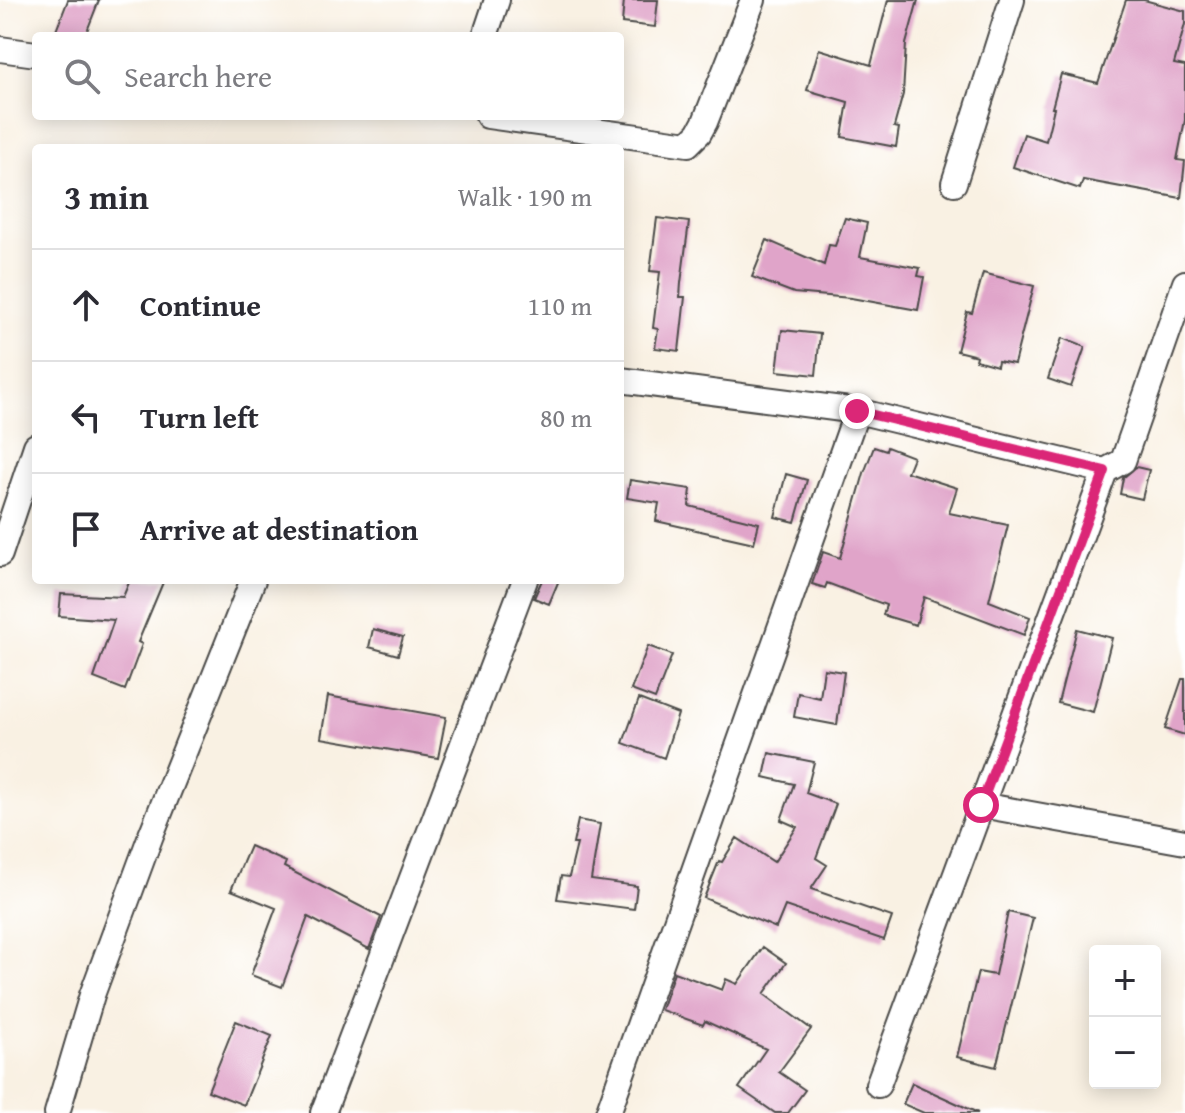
<!DOCTYPE html>
<meta charset="utf-8">
<style>
body{margin:0;font-family:"Gentium Book Plus",serif;background:#f7f7f7;color:#2b2b33}
.controls{position:absolute;right:24px;bottom:24px;display:grid;overflow:hidden;border-radius:8px;box-shadow:0 4px 20px #0003}
.controls button{width:72px;height:72px;display:grid;place-items:center;padding:0;border:0;border-bottom:2px solid #e1e1e2;background:#fff;color:#2b2b33;font:40px sans-serif}
.stop{position:absolute;width:24px;height:24px;margin:-18px;border:6px solid #db2777;border-radius:50%;background:#fff}
.stop.end{background:#db2777;border-color:#fff;box-shadow:0 2px 8px #0008}
.list{margin:0;padding:0;list-style:none}
h2{display:flex;justify-content:space-between;align-items:center;height:104px;margin:0;padding:0 32px;font-size:34px}
h2 small{font-size:26px;font-weight:400;color:#7c7c81}
.list li{display:grid;grid-template-columns:52px 1fr auto;gap:24px;align-items:center;box-sizing:border-box;height:112px;padding:0 32px;border-top:2px solid #e1e1e2}
.list b{display:block;font-size:30px;white-space:nowrap}
.list em{font-size:26px;font-style:normal;color:#7c7c81}
.icon{flex:none;width:44px;height:44px;fill:none;stroke:currentColor;stroke-width:2;stroke-linecap:round;stroke-linejoin:round}
.map{position:relative;flex:none;width:1185px;height:1113px;overflow:hidden}
.search{position:absolute;background:#fff;box-shadow:0 4px 20px #0003;left:32px;top:32px;width:592px;height:88px;display:flex;align-items:center;gap:20px;box-sizing:border-box;padding:0 28px;border-radius:8px;color:#7c7c81;font-size:30px}
.panel{position:absolute;background:#fff;box-shadow:0 4px 20px #0003;left:32px;top:144px;width:592px;height:440px;border-radius:8px}
.map>svg:first-child{display:block}
.building{fill:#e0a4c9}
.lines{fill:none;stroke-linecap:round;stroke-linejoin:round}
.minor-casing{stroke:#4a4947;stroke-width:28}
.minor{stroke:#fff;stroke-width:24}
.route{stroke:#db2777;stroke-width:10}
</style>
<div class="map">
<svg width="1185" height="1113" viewBox="0 0 1185 1113">
<rect width="100%" height="100%" fill="#fff"/>
<filter id="ink" filterUnits="userSpaceOnUse"><feTurbulence type="fractalNoise" baseFrequency=".0125" numOctaves="2"/><feDisplacementMap in="SourceGraphic" scale="16" xChannelSelector="R" yChannelSelector="G"/><feConvolveMatrix kernelMatrix="1 2 1 2 8 2 1 2 1" color-interpolation-filters="sRGB"/></filter>
<filter id="wash" filterUnits="userSpaceOnUse"><feTurbulence type="fractalNoise" baseFrequency=".006" numOctaves="4" result="noise"/><feDisplacementMap in="SourceGraphic" scale="32" xChannelSelector="R" yChannelSelector="G"/><feGaussianBlur stdDeviation="1.8" result="paint"/><feColorMatrix in="noise" values="0 0 0 0 0 0 0 0 0 0 0 0 0 0 0 0 0 1.4 0 .05"/><feComposite in="paint" operator="in"/></filter>
<g filter="url(#wash)">
<rect width="100%" height="100%" fill="#f9f1e3"/>
<g id="blocks">
<!-- building -->
<path class="building" d="M 68,0 L 99,0 L 85,36 L 54,36 Z
M 624,0 L 658,0 L 655,27 L 622,23 Z
M 888,0 L 918,0 L 906,44 L 903,94 L 894,127 L 899,128 L 896,147 L 842,137 L 848,102 L 807,90 L 819,49 L 871,65 Z
M 1126,0 L 1144,0 L 1185,11 L 1185,24 L 1174,64 L 1185,66 L 1185,120 L 1177,160 L 1185,161 L 1181,198 L 1083,180 L 1080,189 L 1013,167 L 1024,134 L 1046,141 L 1054,108 L 1052,108 L 1061,74 L 1098,83 Z
M 657,218 L 689,222 L 681,283 L 680,297 L 685,297 L 679,351 L 655,348 L 658,329 L 653,328 L 660,272 L 650,271 Z
M 845,218 L 867,223 L 860,257 L 920,268 L 918,276 L 924,277 L 918,310 L 851,298 L 794,293 L 752,277 L 767,240 L 824,265 L 829,245 L 835,246 Z
M 983,273 L 1034,286 L 1014,364 L 998,361 L 997,366 L 976,360 L 977,356 L 957,351 L 967,312 L 972,313 Z
M 782,330 L 820,334 L 816,375 L 777,371 Z
M 1062,338 L 1085,347 L 1071,387 L 1048,379 Z
M 874,447 L 886,451 L 887,447 L 913,457 L 907,472 L 957,488 L 949,513 L 1008,525 L 989,601 L 1030,617 L 1024,635 L 924,597 L 916,625 L 883,615 L 886,605 L 827,583 L 825,588 L 812,584 L 823,552 L 840,558 L 864,473 Z
M 1136,467 L 1149,470 L 1142,499 L 1120,494 L 1123,478 Z
M 786,474 L 807,480 L 795,522 L 775,517 Z
M 630,480 L 691,489 L 689,506 L 759,523 L 754,543 L 656,521 L 659,503 L 627,498 Z
M 130,580 L 164,580 L 138,642 L 142,644 L 125,690 L 94,678 L 114,620 L 59,616 L 61,594 L 123,597 Z
M 542,580 L 559,580 L 549,604 L 534,598 Z
M 373,629 L 403,637 L 398,655 L 369,647 Z
M 1077,629 L 1112,638 L 1093,712 L 1058,703 Z
M 648,646 L 672,655 L 655,699 L 631,690 Z
M 824,669 L 844,672 L 837,725 L 794,717 L 798,693 L 820,698 Z
M 1182,679 L 1185,679 L 1185,735 L 1165,729 Z
M 328,696 L 446,717 L 438,758 L 321,738 Z
M 639,699 L 678,714 L 664,758 L 623,743 Z
M 769,753 L 814,762 L 806,793 L 836,804 L 816,858 L 827,865 L 811,889 L 892,917 L 884,940 L 785,906 L 776,928 L 704,898 L 719,861 L 722,862 L 737,838 L 774,862 L 797,827 L 781,820 L 794,784 L 764,777 Z
M 578,820 L 600,824 L 591,880 L 637,886 L 634,909 L 557,899 L 561,876 L 569,877 L 577,844 L 573,844 Z
M 250,846 L 286,862 L 284,867 L 381,917 L 369,949 L 308,917 L 282,987 L 251,975 L 276,908 L 231,890 Z
M 1008,912 L 1033,918 L 996,1067 L 957,1057 L 978,972 L 995,975 Z
M 763,947 L 786,963 L 764,994 L 811,1029 L 779,1072 L 805,1090 L 788,1113 L 775,1113 L 739,1088 L 766,1049 L 705,1021 L 703,1025 L 661,1010 L 674,972 L 722,990 L 726,979 L 737,984 Z
M 236,1021 L 272,1036 L 244,1105 L 208,1091 Z
M 912,1083 L 978,1113 L 924,1113 L 903,1104 Z"/>
</g>
</g>
<g filter="url(#ink)">
<use href="#blocks" fill-opacity="0" stroke="#4a4947" stroke-width="2"/>
<g class="lines">
<defs>
<path id="minor" d="M 485,36 L 497,0
M 0,49 L 36,54
M 488,116 L 688,144 L 699,133 L 705,122 L 753,0
M 954,183 L 1012,0
M 620,380 L 857,411 L 1105,471 L 1123,461 L 1185,283
M 0,554 L 36,446
M 981,805 L 1185,842
M 878,1085 L 1105,471
M 57,1113 L 92,995 L 151,835 L 253,580
M 323,1113 L 525,580
M 608,1113 L 857,411"/>
</defs>
<!-- minor casing -->
<use href="#minor" class="minor-casing"/>
<!-- minor -->
<use href="#minor" class="minor"/>
</g>
</g>
<g class="lines" filter="url(#ink)">
<!-- route -->
<path class="route" d="M 857,411 L 1105,471 L 981,805"/>
</g>
</svg>
<div class="controls">
<button>+</button>
<button>−</button>
</div>
<div class="stop" style="left:981px;top:805px"></div>
<div class="stop end" style="left:857px;top:411px"></div>
<div class="search"><svg class="icon" aria-label="search" viewBox="0 0 24 24"><circle cx="10" cy="10" r="6"/><path d="M15 15l6 6"/></svg>Search here</div>
<section class="panel">
<h2>3 min<small>Walk · 190 m</small></h2>
<ul class="list">
<li><svg class="icon" aria-label="ahead" viewBox="0 0 24 24"><path d="M12 20V5M6 11l6-6 6 6"/></svg><div><b>Continue</b></div><em>110 m</em></li>
<li><svg class="icon" aria-label="left" viewBox="0 0 24 24"><path d="M17 20v-9H6M10 6l-5 5 5 5"/></svg><div><b>Turn left</b></div><em>80 m</em></li>
<li><svg class="icon" aria-label="arrive" viewBox="0 0 24 24"><path d="M6 21V4h12l-3 4 3 4H6"/></svg><div><b>Arrive at destination</b></div></li>
</ul>
</section>
</div>
